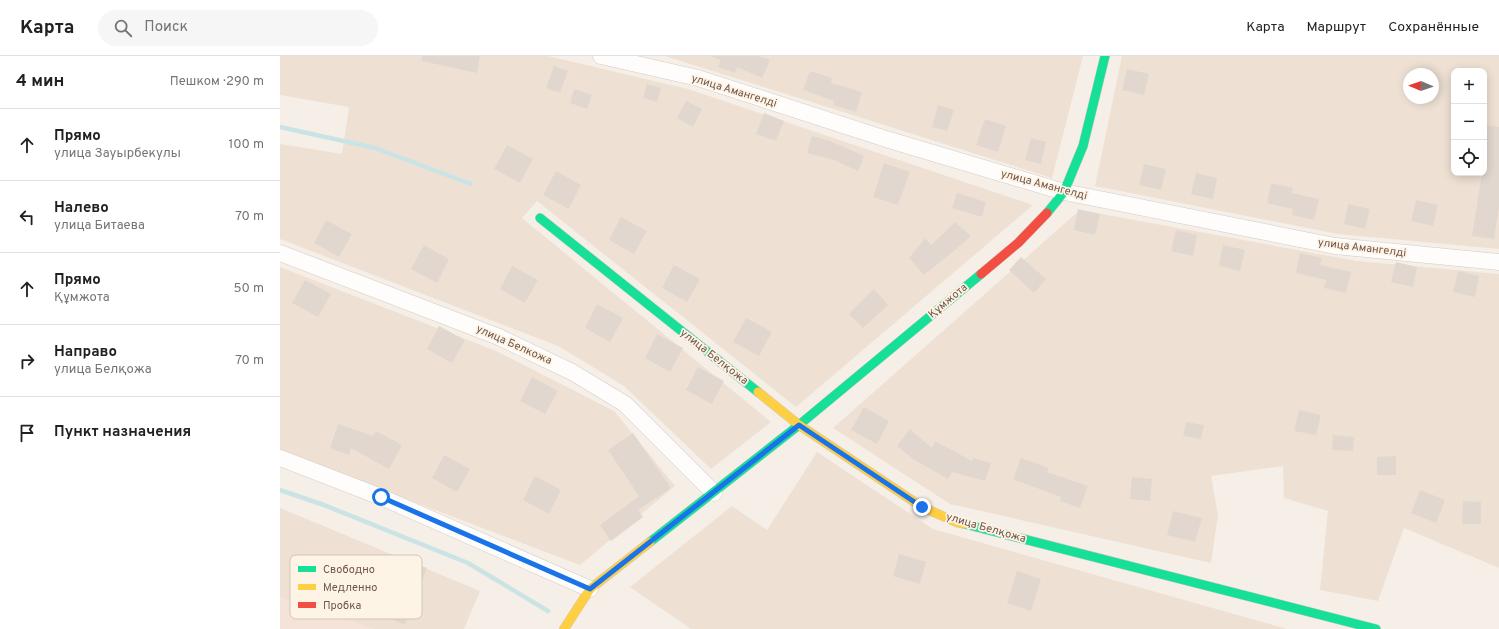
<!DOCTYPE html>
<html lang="ru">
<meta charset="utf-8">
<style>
body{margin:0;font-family:Overpass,sans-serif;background:#f6f6f6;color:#202124}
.controls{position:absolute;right:12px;top:12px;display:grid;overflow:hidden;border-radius:8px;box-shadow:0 2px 10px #0003}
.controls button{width:36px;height:36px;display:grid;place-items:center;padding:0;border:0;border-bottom:1px solid #e0e0e0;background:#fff;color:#202124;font:20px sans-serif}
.compass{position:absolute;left:1123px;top:12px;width:36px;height:36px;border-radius:50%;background:#fff;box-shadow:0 2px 10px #0003;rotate:272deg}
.stop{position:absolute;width:12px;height:12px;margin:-9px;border:3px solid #1a73e8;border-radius:50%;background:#fff}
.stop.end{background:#1a73e8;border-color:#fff;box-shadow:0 1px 4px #0008}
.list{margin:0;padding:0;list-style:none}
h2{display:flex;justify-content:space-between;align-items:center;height:52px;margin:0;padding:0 16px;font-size:17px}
h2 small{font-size:13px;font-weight:400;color:#757577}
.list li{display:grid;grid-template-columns:26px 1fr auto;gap:12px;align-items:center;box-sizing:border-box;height:72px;padding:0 16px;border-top:1px solid #e0e0e0}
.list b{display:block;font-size:15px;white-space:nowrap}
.list p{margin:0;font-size:13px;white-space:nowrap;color:#757577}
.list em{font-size:13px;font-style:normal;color:#757577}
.icon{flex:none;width:22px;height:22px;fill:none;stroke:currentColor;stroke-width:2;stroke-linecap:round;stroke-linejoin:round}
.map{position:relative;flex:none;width:1219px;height:573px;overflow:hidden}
header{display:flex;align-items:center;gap:24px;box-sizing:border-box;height:56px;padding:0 20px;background:#fff;border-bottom:1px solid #e0e0e0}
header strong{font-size:19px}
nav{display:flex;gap:22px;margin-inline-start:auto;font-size:14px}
.search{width:280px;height:36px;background:#f6f6f6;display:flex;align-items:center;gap:10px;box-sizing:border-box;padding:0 14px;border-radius:22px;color:#757577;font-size:15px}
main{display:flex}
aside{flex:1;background:#fff}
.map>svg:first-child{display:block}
.residential{fill:#eee1d4;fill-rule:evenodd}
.commercial{fill:#f5e3da}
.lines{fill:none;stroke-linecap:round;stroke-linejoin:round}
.stream{stroke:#cae3e4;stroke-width:4.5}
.building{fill:#e1d7cf}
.street-casing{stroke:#d3ccc5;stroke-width:17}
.fast-casing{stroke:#d4cbc4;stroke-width:10}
.slow-casing{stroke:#d4cbc4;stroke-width:10}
.jam-casing{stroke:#d4cbc4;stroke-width:10}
.street{stroke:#fefdfb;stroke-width:16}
.fast{stroke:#16e098;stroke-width:9}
.slow{stroke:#ffcf43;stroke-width:9}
.jam{stroke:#f24e42;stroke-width:9}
.route{stroke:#1a73e8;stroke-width:5}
.labels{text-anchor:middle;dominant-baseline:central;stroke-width:3.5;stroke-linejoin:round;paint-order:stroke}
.street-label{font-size:11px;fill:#705649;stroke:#fef4e6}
.key{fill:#fef4e6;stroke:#d3c5b7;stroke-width:1}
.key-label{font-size:11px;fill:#705649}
</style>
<header>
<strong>Карта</strong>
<div class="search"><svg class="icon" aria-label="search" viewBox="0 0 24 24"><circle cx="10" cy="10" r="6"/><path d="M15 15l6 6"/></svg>Поиск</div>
<nav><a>Карта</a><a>Маршрут</a><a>Сохранённые</a></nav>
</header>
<main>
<aside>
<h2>4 мин<small>Пешком · 290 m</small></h2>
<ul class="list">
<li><svg class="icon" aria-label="ahead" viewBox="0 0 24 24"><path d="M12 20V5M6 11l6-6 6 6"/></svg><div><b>Прямо</b><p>улица Зауырбекулы</p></div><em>100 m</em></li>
<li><svg class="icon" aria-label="left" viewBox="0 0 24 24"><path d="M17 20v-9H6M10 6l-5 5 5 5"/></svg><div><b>Налево</b><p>улица Битаева</p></div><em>70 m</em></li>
<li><svg class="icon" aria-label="ahead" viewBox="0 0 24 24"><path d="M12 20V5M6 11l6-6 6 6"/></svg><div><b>Прямо</b><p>Құмжота</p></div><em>50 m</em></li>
<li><svg class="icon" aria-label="right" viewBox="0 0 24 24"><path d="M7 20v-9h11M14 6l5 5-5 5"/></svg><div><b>Направо</b><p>улица Белқожа</p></div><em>70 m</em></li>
<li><svg class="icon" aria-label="arrive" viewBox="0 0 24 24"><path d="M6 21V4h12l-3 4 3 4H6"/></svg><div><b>Пункт назначения</b></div></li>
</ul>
</aside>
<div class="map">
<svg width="1219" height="573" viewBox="0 0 1219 573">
<rect width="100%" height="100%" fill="#f5efe7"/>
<!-- residential -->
<path class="residential" d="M 0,0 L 268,0 L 408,33 L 753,149 L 516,351 L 257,145 L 242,162 L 491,366 L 431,413 L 344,330 L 278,290 L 0,183 L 0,88 L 62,98 L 69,51 L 0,39 Z
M 385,0 L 803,0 L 772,122 Z
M 842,0 L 1219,0 L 1219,193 L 1058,178 L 815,130 ZM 1174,15 L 1204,15 L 1204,117 L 1174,117 ZM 1129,18 L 1153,18 L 1153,42 L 1129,42 Z
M 800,154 L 1077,205 L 1219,218 L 1219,512 L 1124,472 L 1098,545 L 1040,534 L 1048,455 L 1004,442 L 1003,410 L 931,420 L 938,459 L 931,507 L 670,448 L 553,372 Z
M 0,211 L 216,295 L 334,355 L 395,430 L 300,509 L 0,395 Z
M 537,396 L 653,473 L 1007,573 L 411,573 L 350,531 L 452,450 L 487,474 Z
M 0,452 L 200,535 L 184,573 L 94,573 L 0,542 Z"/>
<!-- commercial -->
<path class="commercial" d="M 0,542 L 94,573 L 0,573 Z"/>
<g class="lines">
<!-- stream -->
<path class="stream" d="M 0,71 L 95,92 L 191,128
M 0,434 L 44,449 L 188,507 L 268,555"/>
</g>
<!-- building -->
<path class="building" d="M 142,0 L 200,0 L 197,17 L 142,5 Z
M 430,0 L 479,0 L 490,4 L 482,22 L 457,11 L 455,17 L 438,11 L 441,4 Z
M 274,10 L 288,15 L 280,37 L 266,32 Z
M 847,13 L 869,18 L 864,39 L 842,34 Z
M 530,15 L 552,22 L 551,27 L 582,36 L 576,56 L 553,49 L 554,45 L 523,34 Z
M 367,28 L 381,32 L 377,46 L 363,42 Z
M 294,33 L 312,39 L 307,53 L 290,47 Z
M 406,45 L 422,53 L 413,71 L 397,62 Z
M 658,49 L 674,54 L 667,75 L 652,71 Z
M 484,57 L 504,65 L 496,85 L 476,78 Z
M 705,63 L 726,70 L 718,96 L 696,89 Z
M 1204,69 L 1219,71 L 1219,151 L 1214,183 L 1192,180 L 1202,117 L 1204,117 Z
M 532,80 L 550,85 L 584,100 L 578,115 L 554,104 L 527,97 Z
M 751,82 L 766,86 L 761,108 L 745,104 Z
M 227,89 L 253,103 L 240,127 L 214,113 Z
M 604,107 L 630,116 L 618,149 L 593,141 Z
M 864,108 L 886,113 L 881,134 L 859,129 Z
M 276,115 L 301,129 L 289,153 L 263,139 Z
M 916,117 L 937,122 L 933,143 L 911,138 Z
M 991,127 L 1013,132 L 1012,137 L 1039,143 L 1034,164 L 1012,159 L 1013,153 L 987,147 Z
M 677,137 L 706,146 L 702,161 L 672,152 Z
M 1136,144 L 1158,149 L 1153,170 L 1131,165 Z
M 1068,148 L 1090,153 L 1085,173 L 1064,168 Z
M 798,153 L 820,158 L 815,179 L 794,174 Z
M 341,161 L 367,175 L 354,198 L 329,184 Z
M 46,164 L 72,178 L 59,201 L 34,187 Z
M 675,166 L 691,180 L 675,194 L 644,219 L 629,202 L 645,182 L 651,189 Z
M 896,174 L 917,179 L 913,200 L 891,195 Z
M 144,189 L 169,203 L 157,227 L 131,213 Z
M 943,189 L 965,194 L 960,215 L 939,210 Z
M 1020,197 L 1042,202 L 1040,209 L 1071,216 L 1066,237 L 1044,232 L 1046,224 L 1016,217 Z
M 741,201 L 766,223 L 754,237 L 729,214 Z
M 1116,206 L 1137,211 L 1133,231 L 1111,226 Z
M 394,209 L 420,223 L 407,246 L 382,232 Z
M 232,210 L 258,224 L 245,247 L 220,233 Z
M 1178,215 L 1199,220 L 1195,241 L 1173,236 Z
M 25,224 L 51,238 L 38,261 L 12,247 Z
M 594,233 L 608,249 L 583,272 L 569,258 Z
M 317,248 L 343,262 L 330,286 L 305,272 Z
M 466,262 L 492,276 L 479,300 L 453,286 Z
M 159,270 L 185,284 L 172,307 L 147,293 Z
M 377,278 L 403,292 L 390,316 L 365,302 Z
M 418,311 L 444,325 L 432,348 L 406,334 Z
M 252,321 L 278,335 L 265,358 L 240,345 Z
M 584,351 L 609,365 L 597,388 L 571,374 Z
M 1019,354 L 1041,359 L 1036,379 L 1014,375 Z
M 906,366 L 924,369 L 921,383 L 903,380 Z
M 58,368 L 93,380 L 96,375 L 122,389 L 109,413 L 71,392 L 69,399 L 50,392 Z
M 630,373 L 652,392 L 655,385 L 692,405 L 693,402 L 711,407 L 705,425 L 672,416 L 668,423 L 633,403 L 617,390 Z
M 353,377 L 391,432 L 358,454 L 363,461 L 331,485 L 320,469 L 359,440 L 328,394 Z
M 1053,379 L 1074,381 L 1073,395 L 1052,394 Z
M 164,399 L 190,413 L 177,436 L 152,422 Z
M 1116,400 L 1116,419 L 1097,419 L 1097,401 Z
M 741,402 L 769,412 L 767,416 L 808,430 L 800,452 L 780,445 L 781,441 L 733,423 Z
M 255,420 L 281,434 L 269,458 L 243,444 Z
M 852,421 L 872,423 L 870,445 L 850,443 Z
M 1140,434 L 1165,444 L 1156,467 L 1131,457 Z
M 1183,445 L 1201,446 L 1201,468 L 1182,468 Z
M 893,455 L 922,462 L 915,486 L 887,479 Z
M 619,498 L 646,506 L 640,528 L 613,520 Z
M 120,502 L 147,512 L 125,569 L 102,559 Z
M 737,515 L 761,523 L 751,555 L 727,547 Z"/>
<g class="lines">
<defs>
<path id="street" d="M 321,0 L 418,22 L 606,83 L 784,136 L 1055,190 L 1219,206
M 0,197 L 219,281 L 292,316 L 345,348 L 434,437
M 0,402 L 101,441 L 310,533"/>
<path id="fast" d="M 767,157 L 784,136 L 803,90 L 825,0
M 260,162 L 478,336
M 685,468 L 1096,573
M 370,486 L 519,369 L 701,218"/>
<path id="slow" d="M 478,336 L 519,369 L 642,451 L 676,466 L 685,468
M 284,573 L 310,533 L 370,486"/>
<path id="jam" d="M 701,218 L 738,187 L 767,157"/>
</defs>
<!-- street casing -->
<use href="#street" class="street-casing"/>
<!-- fast casing -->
<use href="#fast" class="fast-casing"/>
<!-- slow casing -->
<use href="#slow" class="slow-casing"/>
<!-- jam casing -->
<use href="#jam" class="jam-casing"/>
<!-- street -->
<use href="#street" class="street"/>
<!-- fast -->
<use href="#fast" class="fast"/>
<!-- slow -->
<use href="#slow" class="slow"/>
<!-- jam -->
<use href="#jam" class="jam"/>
</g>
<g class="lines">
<!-- route -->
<path class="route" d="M 101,441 L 310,533 L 519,369 L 642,451"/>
</g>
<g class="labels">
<!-- street labels -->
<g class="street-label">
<text transform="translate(454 35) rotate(17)">улица Амангелді</text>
<text transform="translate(764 129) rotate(15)">улица Амангелді</text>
<text transform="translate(1082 192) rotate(7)">улица Амангелді</text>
<text transform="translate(668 245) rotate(-40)">Құмжота</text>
<text transform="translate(234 289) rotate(24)">улица Белкожа</text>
<text transform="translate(434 301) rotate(38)">улица Белқожа</text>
<text transform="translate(706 472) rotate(16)">улица Белқожа</text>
</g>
</g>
<!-- legend -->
<rect x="10" y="499" width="132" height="64" rx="6" class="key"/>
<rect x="18" y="510" width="18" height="6" fill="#16e098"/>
<rect x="18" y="528" width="18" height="6" fill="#ffcf43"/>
<rect x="18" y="546" width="18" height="6" fill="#f24e42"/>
<g class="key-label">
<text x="43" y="517">Свободно</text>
<text x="43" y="535">Медленно</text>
<text x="43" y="553">Пробка</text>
</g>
</svg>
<div class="controls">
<button>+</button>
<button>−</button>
<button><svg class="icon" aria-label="locate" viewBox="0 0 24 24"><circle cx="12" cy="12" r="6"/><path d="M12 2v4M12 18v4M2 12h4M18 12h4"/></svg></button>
</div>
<svg class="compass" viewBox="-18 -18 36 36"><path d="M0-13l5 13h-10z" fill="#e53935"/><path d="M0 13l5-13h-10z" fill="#757577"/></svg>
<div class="stop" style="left:101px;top:441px"></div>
<div class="stop end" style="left:642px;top:451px"></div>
</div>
</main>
